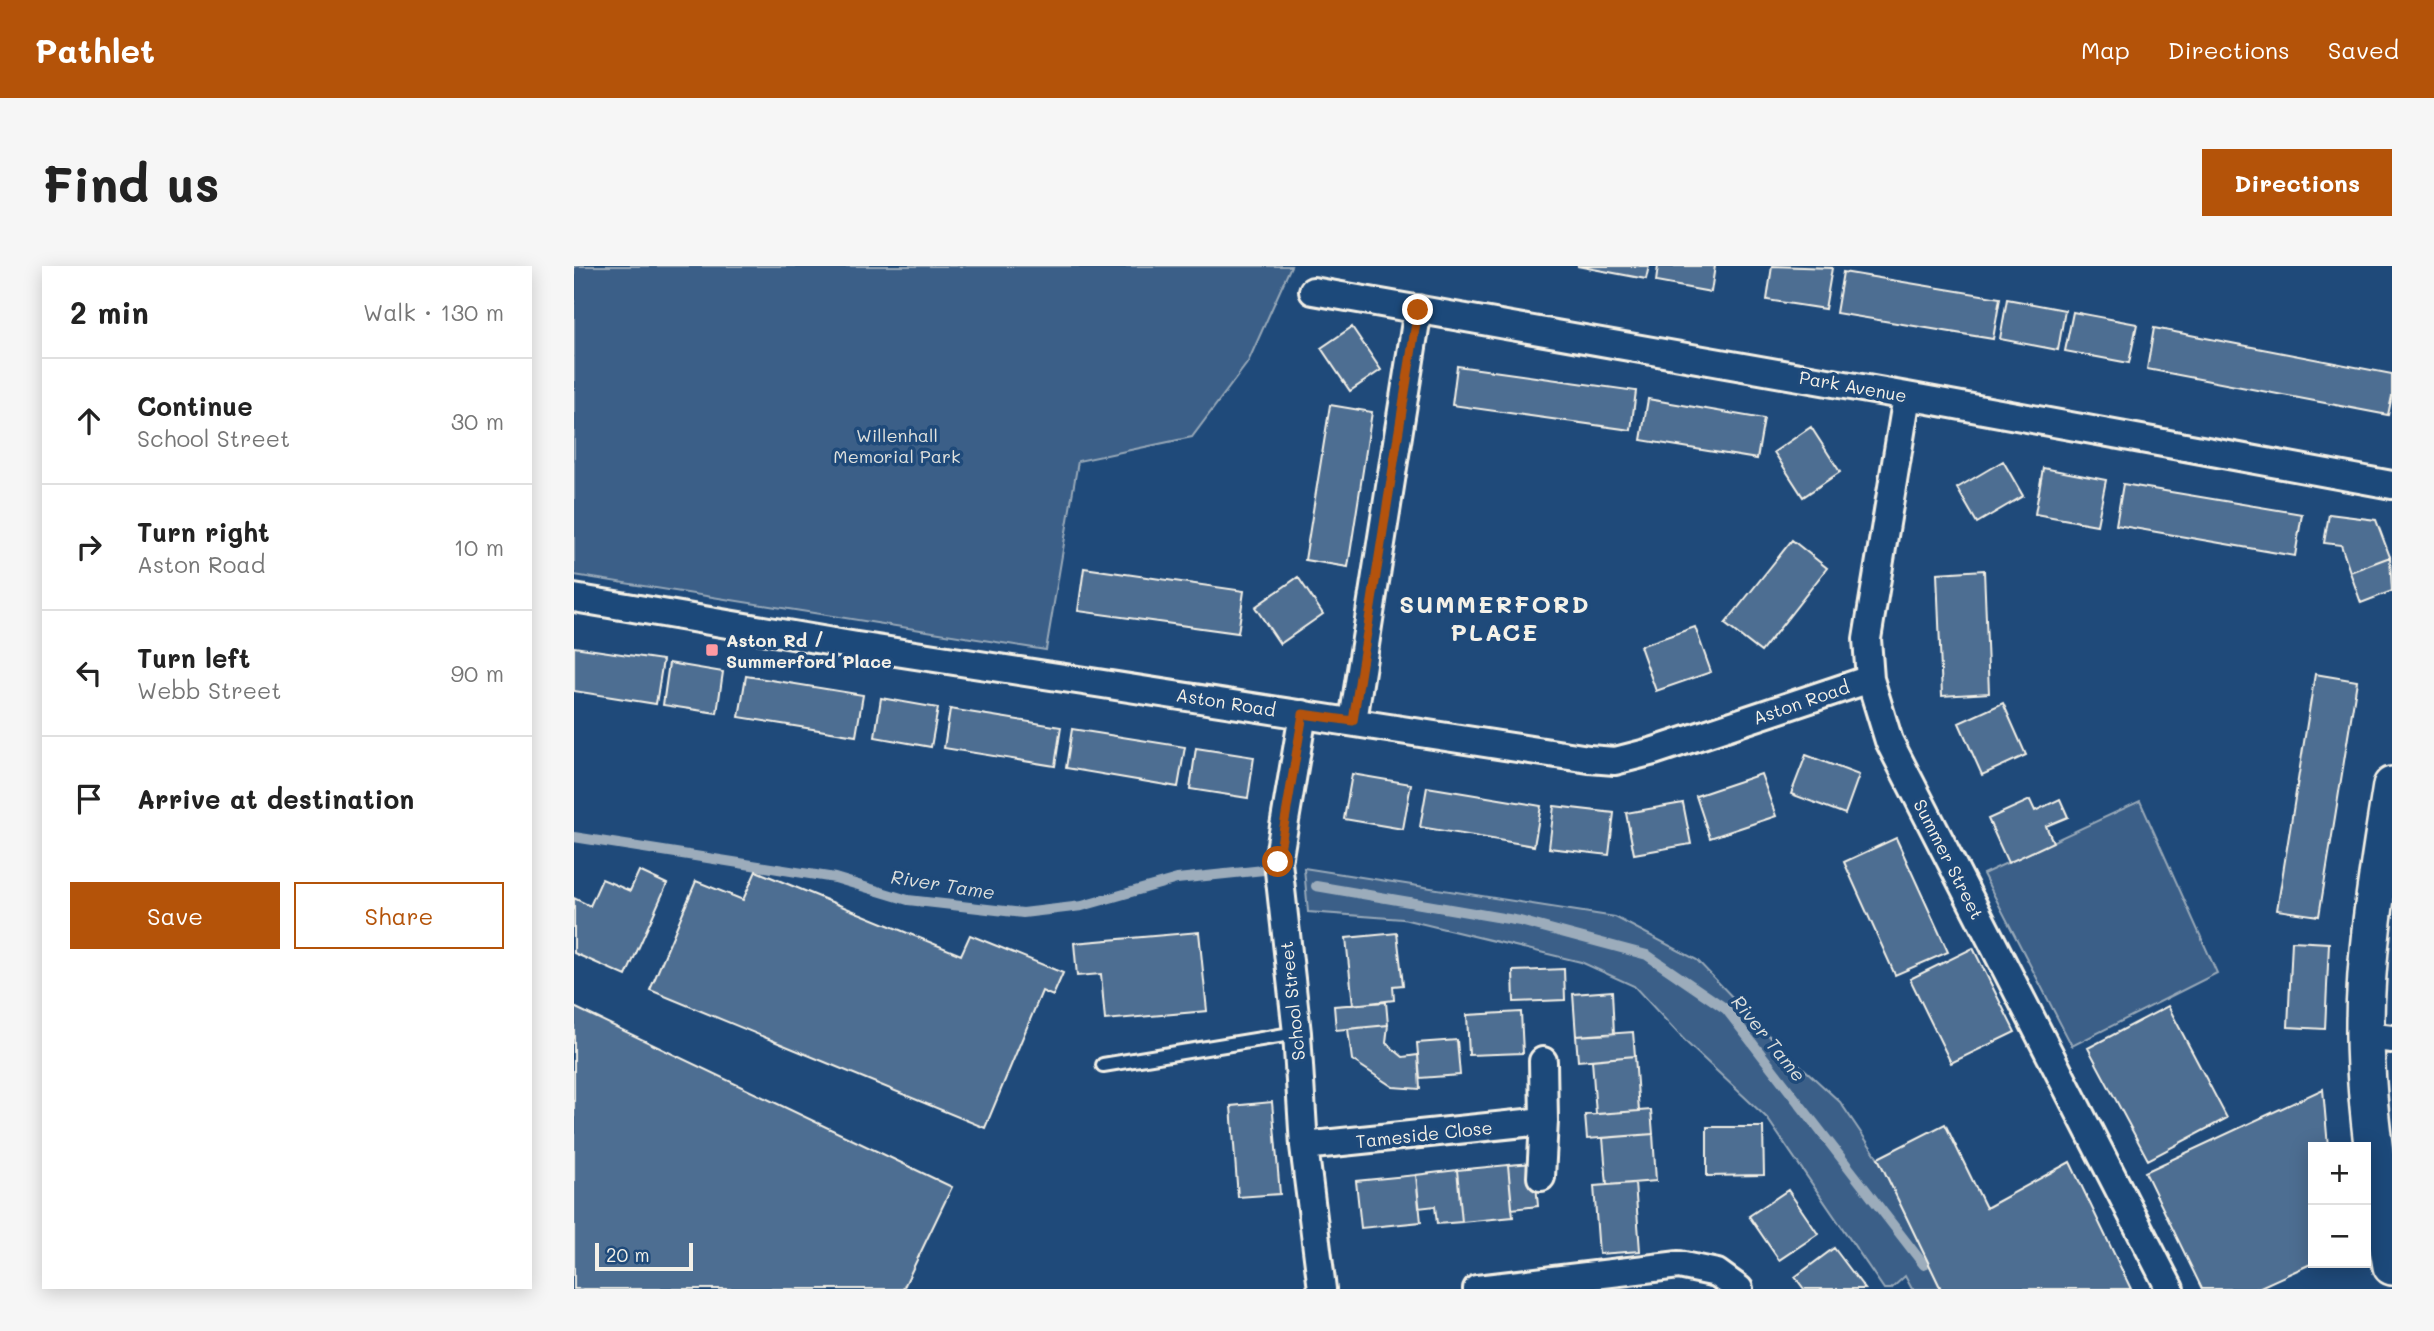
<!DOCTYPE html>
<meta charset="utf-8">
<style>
body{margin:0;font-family:Mali,sans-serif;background:#f6f6f6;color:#222}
.controls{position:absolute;right:21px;bottom:21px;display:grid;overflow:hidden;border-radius:0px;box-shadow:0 4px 18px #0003}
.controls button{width:63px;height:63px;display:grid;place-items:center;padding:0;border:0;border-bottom:2px solid #e0e0e0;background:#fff;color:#222;font:35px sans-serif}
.scale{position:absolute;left:21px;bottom:18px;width:98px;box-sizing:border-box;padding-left:7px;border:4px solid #f4f1e8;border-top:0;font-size:19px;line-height:24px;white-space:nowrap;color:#f4f1e8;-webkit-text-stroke:5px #1f4a7a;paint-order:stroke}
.stop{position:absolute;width:21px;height:21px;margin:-16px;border:5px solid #b45309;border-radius:50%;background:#fff}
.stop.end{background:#b45309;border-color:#fff;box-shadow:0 2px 7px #0008}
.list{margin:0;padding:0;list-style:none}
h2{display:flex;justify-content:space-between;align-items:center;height:91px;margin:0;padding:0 28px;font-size:30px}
h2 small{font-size:23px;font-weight:400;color:#767676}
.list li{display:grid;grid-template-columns:46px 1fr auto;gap:21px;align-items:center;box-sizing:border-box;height:126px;padding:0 28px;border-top:2px solid #e0e0e0}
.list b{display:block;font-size:26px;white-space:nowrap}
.list p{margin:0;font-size:23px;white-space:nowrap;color:#767676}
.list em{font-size:23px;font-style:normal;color:#767676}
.actions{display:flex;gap:14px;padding:21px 28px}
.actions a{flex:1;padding:16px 0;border:2px solid #b45309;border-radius:0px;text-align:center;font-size:24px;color:#b45309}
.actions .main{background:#b45309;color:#fff}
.icon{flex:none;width:38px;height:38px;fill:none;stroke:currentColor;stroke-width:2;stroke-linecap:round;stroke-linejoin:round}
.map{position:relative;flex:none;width:1818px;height:1023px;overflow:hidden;border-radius:0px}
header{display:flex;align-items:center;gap:42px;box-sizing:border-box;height:98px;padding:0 35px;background:#b45309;color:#fff}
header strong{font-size:33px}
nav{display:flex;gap:38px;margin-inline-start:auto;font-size:24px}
.intro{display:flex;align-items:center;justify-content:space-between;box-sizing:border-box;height:168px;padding:0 42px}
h1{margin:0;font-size:49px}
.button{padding:18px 32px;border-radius:0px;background:#b45309;color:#fff;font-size:24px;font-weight:700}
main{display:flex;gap:42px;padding:0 42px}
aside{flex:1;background:#fff;border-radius:0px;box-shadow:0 4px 18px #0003}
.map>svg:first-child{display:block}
.green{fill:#3a5f88;stroke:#97a8b8;stroke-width:2}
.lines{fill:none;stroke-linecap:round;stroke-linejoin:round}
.stream{stroke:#9cacbb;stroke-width:10}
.building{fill:#4d6e92;stroke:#f4f1e8;stroke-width:2}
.service-casing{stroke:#f4f1e8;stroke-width:18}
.minor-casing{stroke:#f4f1e8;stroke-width:32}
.secondary-casing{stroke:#f4f1e8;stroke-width:42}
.service{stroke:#1f4a7a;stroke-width:12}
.minor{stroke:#1f4a7a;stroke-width:26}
.secondary{stroke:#1f4a7a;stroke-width:37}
.route{stroke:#b45309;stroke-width:9}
.poi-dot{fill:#ff9aa2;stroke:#1f4a7a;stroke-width:2.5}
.labels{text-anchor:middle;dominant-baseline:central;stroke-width:7;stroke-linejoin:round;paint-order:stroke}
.street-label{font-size:18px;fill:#f4f1e8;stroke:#1f4a7a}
.park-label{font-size:18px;fill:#e1e2de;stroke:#1f4a7a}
.poi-label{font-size:18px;font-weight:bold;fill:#f4f1e8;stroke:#1f4a7a;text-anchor:start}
.water-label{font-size:19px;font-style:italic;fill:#dee0dd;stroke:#1f4a7a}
.district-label{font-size:24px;font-weight:bold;letter-spacing:2px;fill:#f4f1e8;stroke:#1f4a7a}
</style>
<header>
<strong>Pathlet</strong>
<nav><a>Map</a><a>Directions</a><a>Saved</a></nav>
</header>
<div class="intro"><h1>Find us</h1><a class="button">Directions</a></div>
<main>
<aside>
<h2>2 min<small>Walk · 130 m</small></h2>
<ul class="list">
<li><svg class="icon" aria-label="ahead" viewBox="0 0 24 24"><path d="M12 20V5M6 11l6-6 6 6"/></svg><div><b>Continue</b><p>School Street</p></div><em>30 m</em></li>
<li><svg class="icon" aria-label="right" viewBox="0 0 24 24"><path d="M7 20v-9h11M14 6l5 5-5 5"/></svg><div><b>Turn right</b><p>Aston Road</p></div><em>10 m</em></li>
<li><svg class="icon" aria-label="left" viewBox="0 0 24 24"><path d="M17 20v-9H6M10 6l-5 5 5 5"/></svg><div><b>Turn left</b><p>Webb Street</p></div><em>90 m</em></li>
<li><svg class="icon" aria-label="arrive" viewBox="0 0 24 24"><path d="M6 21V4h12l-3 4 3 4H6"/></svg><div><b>Arrive at destination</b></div></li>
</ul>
<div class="actions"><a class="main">Save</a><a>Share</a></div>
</aside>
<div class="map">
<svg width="1818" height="1023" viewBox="0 0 1818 1023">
<rect width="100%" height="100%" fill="#1f4a7a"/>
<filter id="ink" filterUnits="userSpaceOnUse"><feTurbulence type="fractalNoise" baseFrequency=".0143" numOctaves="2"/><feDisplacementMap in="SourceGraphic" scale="14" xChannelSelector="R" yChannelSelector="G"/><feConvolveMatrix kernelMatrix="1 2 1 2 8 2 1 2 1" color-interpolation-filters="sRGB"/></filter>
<g filter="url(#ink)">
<!-- green -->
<path class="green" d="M 0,0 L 717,0 L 674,96 L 618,171 L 504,195 L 472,384 L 0,309 Z
M 1566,535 L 1643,707 L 1498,780 L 1409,608 Z
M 730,602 L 1041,651 L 1123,694 L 1203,778 L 1266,836 L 1304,892 L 1367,1023 L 1338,1023 L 1331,1010 L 1317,1023 L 1310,1023 L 1193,852 L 1113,777 L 1060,720 L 1007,696 L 829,653 L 734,646 Z"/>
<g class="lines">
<!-- stream -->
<path class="stream" d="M 0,571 L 261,612 L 334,634 L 449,647 L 508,640 L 603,613 L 690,604
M 742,620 L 946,655 L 1073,689 L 1152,743 L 1350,999"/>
</g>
<!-- building -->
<path class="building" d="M 1003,0 L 1075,0 L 1072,13 Z
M 1084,0 L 1141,0 L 1137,26 L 1082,16 Z
M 1198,0 L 1258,2 L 1251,43 L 1193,34 Z
M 1269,6 L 1426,32 L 1419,73 L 1262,47 Z
M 1433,33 L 1491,44 L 1484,84 L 1426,73 Z
M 1499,46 L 1563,58 L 1555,97 L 1491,85 Z
M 778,61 L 807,104 L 776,125 L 747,82 Z
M 1580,62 L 1818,108 L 1818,130 L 1814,149 L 1573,103 Z
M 883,100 L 1062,125 L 1057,164 L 878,139 Z
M 1074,133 L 1190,153 L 1183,193 L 1067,174 Z
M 756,139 L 798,146 L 774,301 L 731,294 Z
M 1237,161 L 1266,206 L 1229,231 L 1200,186 Z
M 1429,195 L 1449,230 L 1403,257 L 1383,222 Z
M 1469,202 L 1532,214 L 1523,259 L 1461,248 Z
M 1549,218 L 1728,248 L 1721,290 L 1542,259 Z
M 1755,248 L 1802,254 L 1816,291 L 1776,306 L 1767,279 L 1750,277 Z
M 1218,274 L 1253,302 L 1187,386 L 1151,358 Z
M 1816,291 L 1818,325 L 1787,337 L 1776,306 Z
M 510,302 L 670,325 L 664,367 L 504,345 Z
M 1410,304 L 1415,427 L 1368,430 L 1363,307 Z
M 724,311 L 749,348 L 706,378 L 681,341 Z
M 1121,361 L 1137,406 L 1082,425 L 1066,380 Z
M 0,381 L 89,394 L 82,438 L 0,425 Z
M 95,397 L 149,406 L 143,447 L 89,439 Z
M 1741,408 L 1783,415 L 1745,650 L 1703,644 Z
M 172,410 L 289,429 L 282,470 L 165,451 Z
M 307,432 L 364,442 L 357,481 L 301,471 Z
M 1429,437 L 1452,489 L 1408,509 L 1385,457 Z
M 376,443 L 487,461 L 481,500 L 370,482 Z
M 498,463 L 611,481 L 604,521 L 492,502 Z
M 622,482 L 680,491 L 674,532 L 616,523 Z
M 1232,489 L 1285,509 L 1271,548 L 1217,528 Z
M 778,508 L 837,518 L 829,563 L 770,553 Z
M 1187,508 L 1202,550 L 1136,572 L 1122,530 Z
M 853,521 L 967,540 L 960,580 L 846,561 Z
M 1486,533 L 1494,551 L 1472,560 L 1479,576 L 1434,597 L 1414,553 L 1456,534 L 1461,545 Z
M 1109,537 L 1117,578 L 1060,588 L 1052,547 Z
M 980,540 L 1040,547 L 1035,589 L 975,582 Z
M 1322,572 L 1374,686 L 1321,709 L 1270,596 Z
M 65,605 L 93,618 L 52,710 L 0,687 L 0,632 L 16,640 L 28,613 L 56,625 Z
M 182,605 L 387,689 L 396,669 L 489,707 L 479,730 L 468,725 L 411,862 L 76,724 L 122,615 L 169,634 Z
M 625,666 L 633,745 L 531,754 L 527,708 L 503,710 L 500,677 Z
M 823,667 L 829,719 L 819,720 L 820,734 L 779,739 L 772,672 Z
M 1718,675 L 1755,677 L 1751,763 L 1714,761 Z
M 1399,682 L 1441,766 L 1377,797 L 1336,713 Z
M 990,703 L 991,734 L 940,736 L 939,705 Z
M 1038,725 L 1040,768 L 1002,770 L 999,728 Z
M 812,736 L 814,759 L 762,764 L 760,740 Z
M 1594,740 L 1653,852 L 1574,894 L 1514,782 Z
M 0,741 L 378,921 L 329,1023 L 0,1023 Z
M 947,746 L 949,787 L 895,789 L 893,749 Z
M 814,759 L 812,777 L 829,791 L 844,789 L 846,823 L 819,821 L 778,794 L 774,763 Z
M 1059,766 L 1061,790 L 1004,795 L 1002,770 Z
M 883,774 L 886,809 L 846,812 L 843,777 Z
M 1061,790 L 1065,845 L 1022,848 L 1018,794 Z
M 1749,823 L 1754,881 L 1739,881 L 1739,997 L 1682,1023 L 1628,1023 L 1571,906 Z
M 698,836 L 706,928 L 664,931 L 657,840 Z
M 1077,844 L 1079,868 L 1013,873 L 1011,849 Z
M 1371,858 L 1412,942 L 1496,896 L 1557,1023 L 1367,1023 L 1304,892 Z
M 1133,861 L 1189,861 L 1190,909 L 1133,910 Z
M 1079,868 L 1082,915 L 1033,919 L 1029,872 Z
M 960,897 L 964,940 L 938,943 L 934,899 Z
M 934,899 L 939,951 L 888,956 L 883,904 Z
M 883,904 L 888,956 L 863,958 L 861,940 L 845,942 L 842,909 Z
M 842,909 L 847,956 L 787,962 L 782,915 Z
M 1061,917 L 1066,985 L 1025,988 L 1020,920 Z
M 1214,924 L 1244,968 L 1205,994 L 1175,950 Z
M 1260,982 L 1291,1023 L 1230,1023 L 1221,1011 Z"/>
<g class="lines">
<defs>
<path id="service" d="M 529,799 L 723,767"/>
<path id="minor" d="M 739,25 L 1333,130 L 1818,219
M 1333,130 L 1293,373 L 1296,413 L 1315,475 L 1596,1023
M 0,332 L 283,380 L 1015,493 L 1041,495 L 1080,485 L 1296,413
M 729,448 L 704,596 L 723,767 L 730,880 L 748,1023
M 779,455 L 844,43
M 1791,770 L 1818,773
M 730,880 L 970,855
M 967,911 L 970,855 L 969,795
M 903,1023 L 1105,999 L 1143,1007 L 1165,1023"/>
<path id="secondary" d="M 1818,520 C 1805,602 1790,688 1791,771 C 1792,847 1805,925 1818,1000"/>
</defs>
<!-- service casing -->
<use href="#service" class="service-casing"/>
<!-- minor casing -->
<use href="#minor" class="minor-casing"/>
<!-- secondary casing -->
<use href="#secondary" class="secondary-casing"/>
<!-- service -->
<use href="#service" class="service"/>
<!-- minor -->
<use href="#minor" class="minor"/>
<!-- secondary -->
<use href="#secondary" class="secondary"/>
</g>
</g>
<g class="lines" filter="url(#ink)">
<!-- route -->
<path class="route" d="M 704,596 L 729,448 L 779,455 L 844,44"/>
</g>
<!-- markers -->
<rect class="poi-dot" x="131" y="377" width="14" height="14" rx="3.5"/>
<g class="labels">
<!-- street labels -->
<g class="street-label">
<text transform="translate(1279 120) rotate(10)">Park Avenue</text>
<text transform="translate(652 436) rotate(9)">Aston Road</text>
<text transform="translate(1227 436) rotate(-19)">Aston Road</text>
<text transform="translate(1375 593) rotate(63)">Summer Street</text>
<text transform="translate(718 735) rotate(-96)">School Street</text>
<text transform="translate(850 868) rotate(-6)">Tameside Close</text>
</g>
<!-- park labels -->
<g class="park-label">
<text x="323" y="169">Willenhall<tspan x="323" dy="21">Memorial Park</tspan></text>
</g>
<!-- poi labels -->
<g class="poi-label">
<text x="152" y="374">Aston Rd /<tspan x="152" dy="21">Summerford Place</tspan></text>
</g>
<!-- water labels -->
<g class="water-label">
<text transform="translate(369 618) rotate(9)">River Tame</text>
<text transform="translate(1195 772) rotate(51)">River Tame</text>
</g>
<!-- district labels -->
<g class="district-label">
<text x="921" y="337">SUMMERFORD<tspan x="921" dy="28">PLACE</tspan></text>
</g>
</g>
</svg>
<div class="controls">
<button>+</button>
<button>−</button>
</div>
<div class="scale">20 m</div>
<div class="stop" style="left:704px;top:596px"></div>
<div class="stop end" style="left:844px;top:44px"></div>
</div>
</main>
